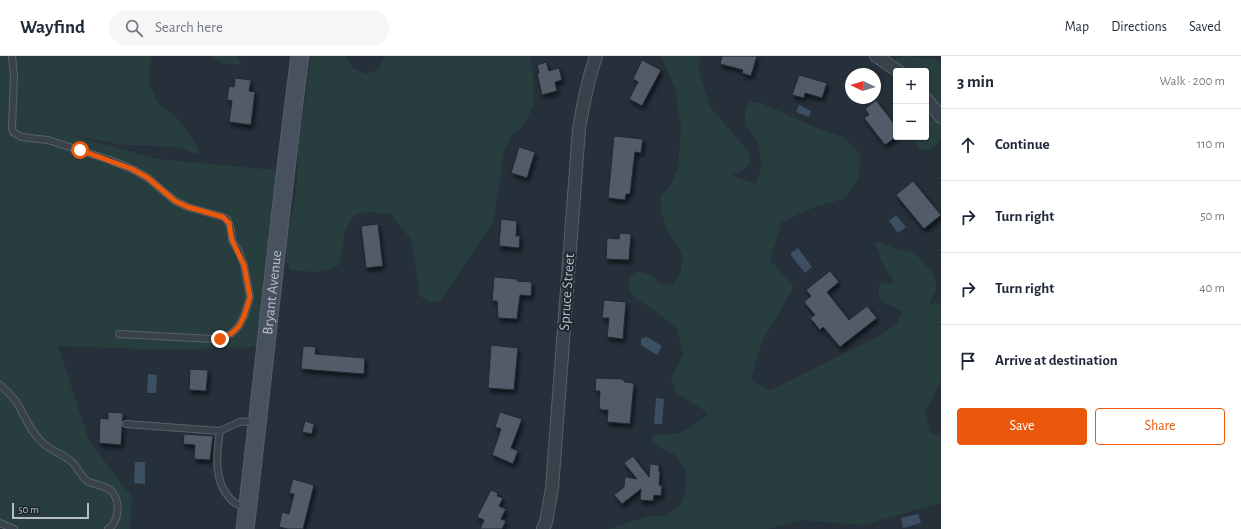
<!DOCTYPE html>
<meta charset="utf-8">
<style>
body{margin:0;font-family:"Alegreya Sans",sans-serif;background:#f6f6f7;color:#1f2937}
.controls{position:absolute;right:12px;top:12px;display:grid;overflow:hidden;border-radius:4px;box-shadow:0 1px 3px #0004}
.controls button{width:36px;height:36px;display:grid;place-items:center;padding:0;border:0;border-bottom:1px solid #e0e1e3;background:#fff;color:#1f2937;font:20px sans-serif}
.compass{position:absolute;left:845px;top:12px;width:36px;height:36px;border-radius:50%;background:#fff;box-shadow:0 1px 3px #0004;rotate:274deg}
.scale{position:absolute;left:12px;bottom:10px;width:77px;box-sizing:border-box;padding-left:4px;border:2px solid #b5bdc6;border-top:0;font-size:11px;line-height:14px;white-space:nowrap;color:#b5bdc6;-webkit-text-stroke:3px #1e2730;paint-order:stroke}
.stop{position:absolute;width:12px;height:12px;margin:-9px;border:3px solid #ea580c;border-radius:50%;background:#fff}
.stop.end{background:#ea580c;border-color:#fff;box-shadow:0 1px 4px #0008}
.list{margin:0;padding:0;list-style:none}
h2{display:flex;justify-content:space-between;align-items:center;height:52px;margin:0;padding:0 16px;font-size:17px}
h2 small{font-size:13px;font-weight:400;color:#747a83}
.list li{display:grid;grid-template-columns:26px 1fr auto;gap:12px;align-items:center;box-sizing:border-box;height:72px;padding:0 16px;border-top:1px solid #e0e1e3}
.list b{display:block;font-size:15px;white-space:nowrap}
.list em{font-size:13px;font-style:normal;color:#747a83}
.actions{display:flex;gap:8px;padding:12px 16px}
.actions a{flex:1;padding:9px 0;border:1px solid #ea580c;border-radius:4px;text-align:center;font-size:14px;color:#ea580c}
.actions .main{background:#ea580c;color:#fff}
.icon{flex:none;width:22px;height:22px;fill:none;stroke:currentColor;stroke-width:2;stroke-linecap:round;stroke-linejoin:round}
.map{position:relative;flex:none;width:941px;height:473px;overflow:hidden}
header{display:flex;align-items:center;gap:24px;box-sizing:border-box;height:56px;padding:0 20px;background:#fff;border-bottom:1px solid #e0e1e3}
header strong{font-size:19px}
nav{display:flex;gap:22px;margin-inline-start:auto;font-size:14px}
.search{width:280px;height:36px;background:#f6f6f7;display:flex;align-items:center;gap:10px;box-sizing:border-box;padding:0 14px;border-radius:22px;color:#747a83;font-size:15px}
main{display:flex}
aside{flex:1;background:#fff}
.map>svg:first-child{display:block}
.green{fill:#283d3d}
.water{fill:#3d4f62}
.building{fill:#515b68;stroke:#202932;filter:url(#shadow)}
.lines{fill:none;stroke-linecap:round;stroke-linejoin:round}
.service-casing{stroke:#576069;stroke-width:8}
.minor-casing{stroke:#576069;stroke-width:14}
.secondary-casing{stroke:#576069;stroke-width:19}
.service{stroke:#39424b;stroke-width:6}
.minor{stroke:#39424b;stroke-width:12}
.secondary{stroke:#48515e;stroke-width:17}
.route{stroke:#ea580c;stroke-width:5}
.labels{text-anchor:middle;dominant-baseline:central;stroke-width:4;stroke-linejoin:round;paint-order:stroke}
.street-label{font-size:15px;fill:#b5bdc6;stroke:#1e2730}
</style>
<header>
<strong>Wayfind</strong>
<div class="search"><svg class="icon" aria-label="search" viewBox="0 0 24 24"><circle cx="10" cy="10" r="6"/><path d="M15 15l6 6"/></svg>Search here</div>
<nav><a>Map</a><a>Directions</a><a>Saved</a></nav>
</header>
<main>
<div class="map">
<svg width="941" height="473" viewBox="0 0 941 473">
<defs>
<filter id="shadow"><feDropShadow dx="2" dy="3.5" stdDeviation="2" flood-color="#0009"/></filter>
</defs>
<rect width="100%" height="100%" fill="#26303b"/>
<!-- green -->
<path class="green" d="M 0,0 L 152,0 L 149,16 L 149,29 L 159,48 L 179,64 L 194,85 L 201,100 L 180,92 L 144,89 L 122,89 L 63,77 L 158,103 L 276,114 L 258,291 L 166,294 L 58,290 L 89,385 L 132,441 L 130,473 L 6,473 L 0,471 Z
M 210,0 L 236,0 L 243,9 L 224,8 Z
M 311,0 L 346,0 L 353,12 L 366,18 L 378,14 L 384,0 L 530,0 L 533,22 L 533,50 L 525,67 L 511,80 L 504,96 L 493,168 L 472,197 L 441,245 L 430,246 L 420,240 L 411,183 L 390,158 L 367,156 L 355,159 L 345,175 L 339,209 C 321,218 310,216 290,214 L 286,205 L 286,189 L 297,128 L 298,92 Z
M 661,0 L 701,0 L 698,12 L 711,52 L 749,96 L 750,107 L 745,113 L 731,119 L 756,128 L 762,110 L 758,87 L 745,69 L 745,55 L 749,46 L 761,47 L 817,72 L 843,81 L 860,98 L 859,123 L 845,142 L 815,151 L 782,166 L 770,204 L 794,231 L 762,285 L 751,322 L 769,335 L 883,278 L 897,267 L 902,255 L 883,246 L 879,242 L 879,229 L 883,227 L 895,227 C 892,221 889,218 886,213 C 880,205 878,194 875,185 L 900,194 L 907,195 L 913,197 L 922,204 L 932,217 L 936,228 L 936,235 L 929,248 L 936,247 L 941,249 L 941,324 L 925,356 L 930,377 L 941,380 L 941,447 L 862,469 L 802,464 L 767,473 L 608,473 L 649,460 L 665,460 L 681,449 L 686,435 L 686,416 L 677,400 L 659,391 L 650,385 L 655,378 L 676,378 L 689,373 L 708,357 L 675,336 L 671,323 L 683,298 L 677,273 L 654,254 L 635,242 L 629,235 L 630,222 L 636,215 L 651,219 L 660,228 L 673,229 L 681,215 L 682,196 L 669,179 L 661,156 L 661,139 L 671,129 L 678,112 L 681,71 L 675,32 Z
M 908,0 L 934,3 L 941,6 L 941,84 C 934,91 929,95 919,94 L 916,89 L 915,81 L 926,81 L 926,15 L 896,15 L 896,2 Z"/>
<!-- water -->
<path class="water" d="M 799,49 L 811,55 L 809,61 L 796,56 Z
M 896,159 L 906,171 L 898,177 L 889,165 Z
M 798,192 L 812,211 L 805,217 L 790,198 Z
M 647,281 L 662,290 L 657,299 L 641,289 L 641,283 L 642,282 Z
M 148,318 L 157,319 L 156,337 L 147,337 Z
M 656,342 L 664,343 L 662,368 L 654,368 Z
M 135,406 L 145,406 L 145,428 L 134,427 Z
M 918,458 L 921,467 L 903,472 L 901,462 Z"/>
<!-- building -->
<path class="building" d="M 722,0 L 757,0 L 751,20 L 742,17 L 743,14 L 720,8 Z
M 642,4 L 661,14 L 642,50 L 629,43 L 638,26 L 633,23 Z
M 546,6 L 549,15 L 559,12 L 562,24 L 555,26 L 557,35 L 542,39 L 537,17 L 539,17 L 537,9 Z
M 799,19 L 827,27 L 822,42 L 805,37 L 804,42 L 792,39 Z
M 235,22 L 251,24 L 249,35 L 255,36 L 251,69 L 229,66 L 232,45 L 227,44 L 229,30 L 234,31 Z
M 876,44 L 896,70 L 896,81 L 885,89 L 864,62 L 869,59 L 865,53 Z
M 614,80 L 643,83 L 641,97 L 635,96 L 630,138 L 626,138 L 625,144 L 608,142 Z
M 519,91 L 535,96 L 527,122 L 511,117 Z
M 913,125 L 941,159 L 924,173 L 896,139 Z
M 501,163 L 517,165 L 516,180 L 520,180 L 519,192 L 499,190 Z
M 378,168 L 383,210 L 366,212 L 361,170 Z
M 620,177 L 631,178 L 629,204 L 606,203 L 607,182 L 619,183 Z
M 830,215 L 839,226 L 827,236 L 849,264 L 867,250 L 877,262 L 840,291 L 823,271 L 820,274 L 810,262 L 815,259 L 804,246 L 811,240 L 806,234 Z
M 494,221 L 517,223 L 517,225 L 532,226 L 531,240 L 520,239 L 517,263 L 498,262 L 497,245 L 492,245 Z
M 604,244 L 626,246 L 623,283 L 607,281 L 609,262 L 602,262 Z
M 491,289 L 518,292 L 514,334 L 488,332 Z
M 303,290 L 316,291 L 315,298 L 365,302 L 364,318 L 301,313 Z
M 190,313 L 208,314 L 206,335 L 189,334 Z
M 596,322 L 622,323 L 625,326 L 634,327 L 630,368 L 607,366 L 608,354 L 602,354 L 599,351 L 600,335 L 595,335 Z
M 108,356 L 123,357 L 121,389 L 99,387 L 100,362 L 108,363 Z
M 500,356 L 522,363 L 511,392 L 518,395 L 513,408 L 492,399 L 501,373 L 495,371 Z
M 305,365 L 314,368 L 312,378 L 302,376 Z
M 184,378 L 213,380 L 210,404 L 194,403 L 195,389 L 183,388 Z
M 633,400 L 649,421 L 650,408 L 659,409 L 659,416 L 660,417 L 659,429 L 662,430 L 661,440 L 654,439 L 653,445 L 640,444 L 641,433 L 622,448 L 614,439 L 624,431 L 625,421 L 637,423 L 624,407 Z
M 293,423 L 314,429 L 303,473 L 288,473 L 279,471 L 282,456 L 289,458 L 294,438 L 289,437 Z
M 491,434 L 498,437 L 497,440 L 503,442 L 499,450 L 506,453 L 501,463 L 506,465 L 502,473 L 480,473 L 484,464 L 477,461 Z"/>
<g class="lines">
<defs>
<path id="service" d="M 12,0 L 14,20 L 12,72 L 13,76 L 21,81 L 48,84 L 110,104 L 132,113 L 148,122 L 175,145 L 188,151 L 223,161 L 227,163 L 231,173 L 232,184 L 239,196 L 244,209 L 250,241 L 244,260 L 239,270 L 232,277 L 225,281 L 220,283 L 212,283 L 119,278
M 0,329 C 6,334 12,340 17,347 C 25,360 31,377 43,387 C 51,395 63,398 71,405 C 78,411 81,422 89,426 C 99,430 110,430 115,440 C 120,450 118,467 108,473
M 126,368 L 220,375 L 239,366 L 256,365
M 220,375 C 216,398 213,430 235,447 C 239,449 243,451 246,453
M 0,467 L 14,473"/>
<path id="minor" d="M 876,0 L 898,15
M 926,43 L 941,61
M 543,473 L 546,466 L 552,432 L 579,73 C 583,48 588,24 596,0"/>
<g id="secondary">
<path id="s1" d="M 245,473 C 264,315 279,157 300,0"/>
</g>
</defs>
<!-- service casing -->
<use href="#service" class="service-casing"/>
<!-- minor casing -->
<use href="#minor" class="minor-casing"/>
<!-- secondary casing -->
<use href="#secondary" class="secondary-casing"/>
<!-- service -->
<use href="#service" class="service"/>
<!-- minor -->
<use href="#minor" class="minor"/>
<!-- secondary -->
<use href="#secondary" class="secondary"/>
</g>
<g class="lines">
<!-- route -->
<path class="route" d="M 80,94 L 132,113 L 148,122 L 175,145 L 188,151 L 223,161 L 229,167 L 232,184 L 244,209 L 250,241 L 244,260 L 239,270 L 232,277 L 220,283"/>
</g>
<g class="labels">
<!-- street labels -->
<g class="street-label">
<text stroke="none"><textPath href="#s1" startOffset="238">Bryant Avenue</textPath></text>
<text transform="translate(567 236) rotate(-86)">Spruce Street</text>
</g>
</g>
</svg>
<div class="controls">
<button>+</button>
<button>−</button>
</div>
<svg class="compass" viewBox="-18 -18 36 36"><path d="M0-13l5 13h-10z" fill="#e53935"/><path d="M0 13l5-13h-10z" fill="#747a83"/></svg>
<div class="scale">50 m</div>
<div class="stop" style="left:80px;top:94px"></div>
<div class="stop end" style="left:220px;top:283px"></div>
</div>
<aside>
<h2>3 min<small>Walk · 200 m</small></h2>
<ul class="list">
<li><svg class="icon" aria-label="ahead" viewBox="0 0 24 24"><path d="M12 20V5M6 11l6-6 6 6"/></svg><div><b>Continue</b></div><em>110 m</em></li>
<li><svg class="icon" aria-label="right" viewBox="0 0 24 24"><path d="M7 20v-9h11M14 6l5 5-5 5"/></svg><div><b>Turn right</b></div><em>50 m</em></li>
<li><svg class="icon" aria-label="right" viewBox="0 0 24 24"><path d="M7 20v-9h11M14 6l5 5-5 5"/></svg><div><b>Turn right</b></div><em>40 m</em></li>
<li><svg class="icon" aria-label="arrive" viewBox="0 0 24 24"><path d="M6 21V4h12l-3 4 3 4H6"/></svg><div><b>Arrive at destination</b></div></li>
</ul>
<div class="actions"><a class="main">Save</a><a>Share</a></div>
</aside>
</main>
